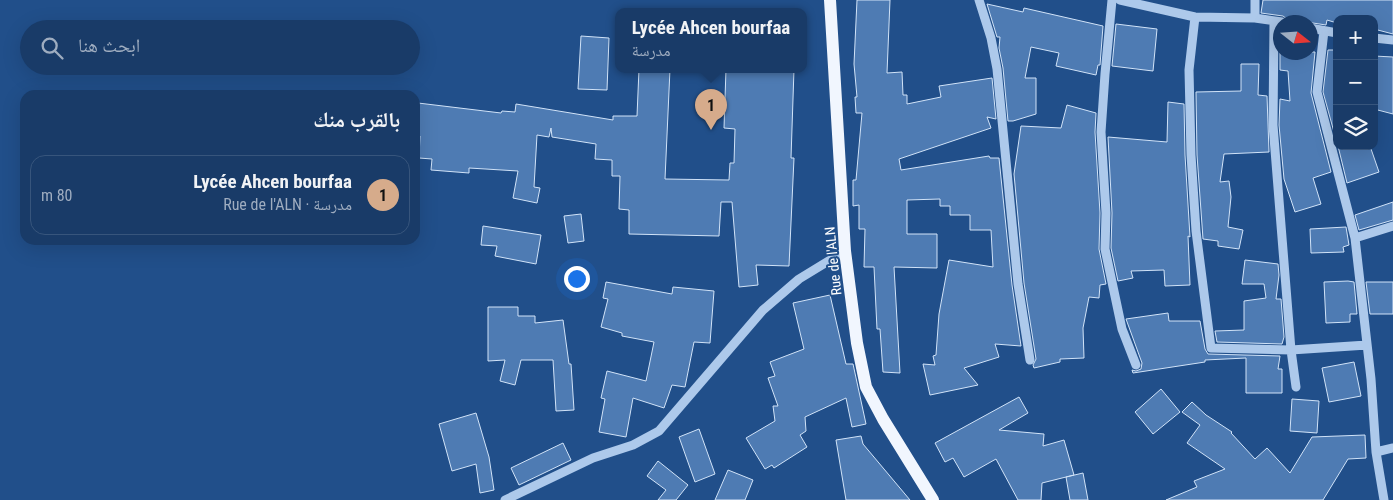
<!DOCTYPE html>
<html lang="ar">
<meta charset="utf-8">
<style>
body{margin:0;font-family:"Roboto Condensed","Noto Naskh Arabic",sans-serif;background:#264671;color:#f1f3f6;direction:rtl}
.controls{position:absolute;right:15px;top:15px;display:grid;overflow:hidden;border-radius:10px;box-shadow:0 5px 20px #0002}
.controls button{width:45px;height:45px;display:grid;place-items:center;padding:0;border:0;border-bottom:1px solid #37557c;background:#193b68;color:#f1f3f6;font:25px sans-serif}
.compass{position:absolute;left:1273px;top:15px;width:45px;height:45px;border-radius:50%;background:#193b68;box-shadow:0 5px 20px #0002;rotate:107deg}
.you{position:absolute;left:576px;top:278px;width:18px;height:18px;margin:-12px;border:4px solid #fff;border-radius:50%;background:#1a73e8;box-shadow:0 0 0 8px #1a73e833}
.badge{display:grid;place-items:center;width:32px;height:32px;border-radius:50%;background:#d6ab8b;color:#111;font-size:16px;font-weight:700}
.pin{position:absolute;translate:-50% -41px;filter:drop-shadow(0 1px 2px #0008)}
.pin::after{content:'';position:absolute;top:26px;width:18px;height:15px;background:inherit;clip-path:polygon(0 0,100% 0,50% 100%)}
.popup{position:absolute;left:615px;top:8px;width:192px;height:65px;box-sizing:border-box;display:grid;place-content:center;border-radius:10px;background:#193b68;filter:drop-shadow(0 1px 4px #0005);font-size:16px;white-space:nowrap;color:#9fadc0}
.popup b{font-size:19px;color:#f1f3f6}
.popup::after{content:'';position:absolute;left:50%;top:100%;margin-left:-10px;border:10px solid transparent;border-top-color:#193b68}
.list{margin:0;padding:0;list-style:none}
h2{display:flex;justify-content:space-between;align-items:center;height:65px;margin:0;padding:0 20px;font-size:21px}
h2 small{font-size:16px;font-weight:400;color:#9fadc0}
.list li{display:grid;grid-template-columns:32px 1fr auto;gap:15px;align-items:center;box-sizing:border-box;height:80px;margin:0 10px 10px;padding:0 10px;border:1px solid #37557c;border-radius:15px}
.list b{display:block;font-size:19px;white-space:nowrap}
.list p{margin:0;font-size:16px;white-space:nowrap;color:#9fadc0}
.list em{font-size:16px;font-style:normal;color:#9fadc0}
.icon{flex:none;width:28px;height:28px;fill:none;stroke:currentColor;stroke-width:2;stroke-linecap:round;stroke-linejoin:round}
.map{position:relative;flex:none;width:1393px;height:500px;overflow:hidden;direction:ltr}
.search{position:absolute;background:#193b68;box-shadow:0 5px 20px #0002;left:20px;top:20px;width:400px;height:55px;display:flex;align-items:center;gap:12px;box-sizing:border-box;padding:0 18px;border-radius:28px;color:#9fadc0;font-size:19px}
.panel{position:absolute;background:#193b68;box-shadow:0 5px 20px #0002;left:20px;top:90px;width:400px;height:155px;border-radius:15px;direction:rtl}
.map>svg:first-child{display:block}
.building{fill:#4e7bb3;stroke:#d1e3f8}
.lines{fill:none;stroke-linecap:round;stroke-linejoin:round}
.minor{stroke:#adc9eb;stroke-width:9}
.major{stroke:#f1f6fe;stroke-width:12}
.labels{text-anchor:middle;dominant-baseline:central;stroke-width:4;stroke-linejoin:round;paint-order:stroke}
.street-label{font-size:14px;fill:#fff;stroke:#214f8a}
</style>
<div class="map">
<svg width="1393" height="500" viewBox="0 0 1393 500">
<rect width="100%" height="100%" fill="#214f8a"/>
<!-- building -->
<path class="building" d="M 857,0 L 890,0 L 887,73 L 902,72 L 903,95 L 907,95 L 907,104 L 941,97 L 939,86 L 992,78 L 996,119 L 987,117 L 991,128 L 899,159 L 901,170 L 989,156 L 990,158 L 999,158 L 1012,285 L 1021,346 L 995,344 L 999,357 L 964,368 L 978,385 L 930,395 L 923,364 L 935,365 L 933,356 L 936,355 L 939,314 L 949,260 L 993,267 L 991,230 L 970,230 L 970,215 L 950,215 L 950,206 L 940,206 L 940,199 L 907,200 L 907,234 L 937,234 L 937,268 L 894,267 L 900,373 L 883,372 L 880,329 L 877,329 L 874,267 L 864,267 L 865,229 L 859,229 L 859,205 L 853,206 L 853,180 L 856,180 L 862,113 L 856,113 L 855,97 L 857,97 L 854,64 Z
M 1263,0 L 1393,0 L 1393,34 L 1374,29 L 1374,19 L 1337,19 L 1337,23 L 1327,20 L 1326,25 L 1287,19 L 1283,16 L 1261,13 Z
M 987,4 L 1023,12 L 1024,8 L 1103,26 L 1100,65 L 1098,65 L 1096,75 L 1056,66 L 1059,53 L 1031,47 L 1025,78 L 1036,78 L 1036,114 L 1013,121 L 1008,121 L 1003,68 L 999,48 L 1000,37 L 997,37 Z
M 1116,24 L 1157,29 L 1153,71 L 1112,66 Z
M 581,36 L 609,38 L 607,90 L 578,89 Z
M 1328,50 L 1337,50 L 1337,143 L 1323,92 Z
M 1280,52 L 1315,52 L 1311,93 L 1331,172 L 1313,178 L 1321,204 L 1295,212 L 1284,179 L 1279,125 L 1280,99 L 1290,101 L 1288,71 L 1280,70 Z
M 1374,56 L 1393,57 L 1393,114 L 1374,109 Z
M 1241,64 L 1259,64 L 1258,95 L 1267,96 L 1269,152 L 1224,154 L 1220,182 L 1229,181 L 1231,197 L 1228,227 L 1243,230 L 1239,249 L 1218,246 L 1218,241 L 1203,239 L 1197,155 L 1196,92 L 1241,91 Z
M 639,69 L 670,69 L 665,179 L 729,180 L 730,163 L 734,163 L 735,129 L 724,128 L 726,69 L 794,69 L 791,158 L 794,158 L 789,266 L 756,265 L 758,285 L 739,287 L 732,202 L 721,202 L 719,236 L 629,234 L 629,210 L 619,209 L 620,176 L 612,176 L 612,160 L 595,159 L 596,144 L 552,137 L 551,128 L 549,137 L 537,135 L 534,187 L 540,188 L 537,203 L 513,198 L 518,171 L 469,168 L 469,173 L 431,170 L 432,159 L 419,158 L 420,136 L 415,135 L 418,103 L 501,113 L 502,111 L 515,112 L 516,104 L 613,120 L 613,116 L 637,116 Z
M 1168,102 L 1184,104 L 1185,155 L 1190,237 L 1188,236 L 1190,285 L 1165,286 L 1164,270 L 1131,271 L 1133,278 L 1118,281 L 1111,248 L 1112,213 L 1108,137 L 1167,142 Z
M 1067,105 L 1096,113 L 1095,132 L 1100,213 L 1099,249 L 1106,284 L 1100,285 L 1099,298 L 1089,297 L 1083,328 L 1084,358 L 1060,359 L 1060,362 L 1034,368 L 1033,365 L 1036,359 L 1024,283 L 1014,174 L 1021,126 L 1061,128 Z
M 1338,146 L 1370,146 L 1379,172 L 1347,183 Z
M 1393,202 L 1393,220 L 1359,230 L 1355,215 Z
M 581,214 L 584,241 L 568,243 L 564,216 Z
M 483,226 L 541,235 L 536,264 L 495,256 L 497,246 L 481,245 Z
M 1346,227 L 1349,245 L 1343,247 L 1344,252 L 1311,253 L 1310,229 Z
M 1245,260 L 1278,264 L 1279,275 L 1276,299 L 1281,299 L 1284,337 L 1282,344 L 1217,342 L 1215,331 L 1244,330 L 1244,301 L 1266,298 L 1264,284 L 1242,284 Z
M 1348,281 L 1354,282 L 1357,314 L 1350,314 L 1350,322 L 1326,323 L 1324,282 Z
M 606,282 L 672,294 L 673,287 L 714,291 L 710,343 L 694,342 L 685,387 L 672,385 L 664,408 L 633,398 L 626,437 L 599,432 L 605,399 L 601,398 L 607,371 L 646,381 L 654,342 L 622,336 L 622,333 L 601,327 L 608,299 L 603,298 Z
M 1366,282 L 1393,282 L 1393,314 L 1370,314 Z
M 830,295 L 846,364 L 853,364 L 866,424 L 852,427 L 846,398 L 805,417 L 806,431 L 800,435 L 807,447 L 774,468 L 772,465 L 765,469 L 746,438 L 775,421 L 773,406 L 778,406 L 768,378 L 775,376 L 770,362 L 804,349 L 793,303 Z
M 488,307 L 518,307 L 518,316 L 535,316 L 535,323 L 563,320 L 569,364 L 571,364 L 574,410 L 556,411 L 553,360 L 521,360 L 515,385 L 500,381 L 505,360 L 488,361 Z
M 1168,313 L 1169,321 L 1200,321 L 1205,349 L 1208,354 L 1280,356 L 1278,369 L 1282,369 L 1282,393 L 1246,393 L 1246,358 L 1205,360 L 1205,362 L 1133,373 L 1132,370 L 1136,371 L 1141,369 L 1142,363 L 1126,319 Z
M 1354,362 L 1361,396 L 1329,402 L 1322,368 Z
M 1161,389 L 1180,412 L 1153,434 L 1135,412 Z
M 1019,397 L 1028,413 L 999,430 L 1044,434 L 1043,446 L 1064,440 L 1074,475 L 1042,483 L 1041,500 L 1018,500 L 996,459 L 964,477 L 953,458 L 945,462 L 935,443 Z
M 1292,399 L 1319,401 L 1317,433 L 1290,431 Z
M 1192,402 L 1206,415 L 1232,432 L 1231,433 L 1255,459 L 1267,448 L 1290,473 L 1312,437 L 1365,435 L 1366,458 L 1348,459 L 1323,500 L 1166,500 L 1197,487 L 1194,481 L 1225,469 L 1187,443 L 1200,425 L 1182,412 Z
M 476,413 L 489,457 L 494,490 L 480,493 L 476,464 L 452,471 L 439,424 Z
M 699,429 L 715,474 L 695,482 L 679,437 Z
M 861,436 L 863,444 L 910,500 L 846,500 L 836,440 Z
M 563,443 L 571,460 L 519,485 L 511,468 Z
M 658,461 L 688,485 L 676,500 L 658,500 L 666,490 L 647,476 Z
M 728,470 L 753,480 L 745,500 L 715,500 Z
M 1083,473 L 1088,500 L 1070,500 L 1066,477 Z"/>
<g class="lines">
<!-- minor -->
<path class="minor" d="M 979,0 L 991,38 L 997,69 L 1018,284 L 1030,360
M 1112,0 L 1105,74 L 1101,132 L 1106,213 L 1105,249 L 1122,329 L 1136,365
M 1120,0 L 1195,17 L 1255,18 L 1282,22
M 1195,17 L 1189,70 L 1191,155 L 1196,231 L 1211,348 L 1291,350 L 1367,345
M 1255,18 L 1255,0
M 1274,21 L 1273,125 L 1291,350 L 1296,387
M 1310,28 L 1337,33
M 1324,31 L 1317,92 L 1355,238 L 1371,379 L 1376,452 L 1384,500
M 1374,38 L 1393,40
M 1355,238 L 1393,226
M 1376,452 L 1393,448
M 505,500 L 593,458 L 633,445 L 659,431 L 763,310 L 799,279 L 845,251"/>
<!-- major -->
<path class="major" d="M 830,0 L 845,251 L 857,343 L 866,387 L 883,419 L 933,500"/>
</g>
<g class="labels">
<!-- street labels -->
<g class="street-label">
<text transform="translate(833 261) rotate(-96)">Rue de l'ALN</text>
</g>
</g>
</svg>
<div class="controls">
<button>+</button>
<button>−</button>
<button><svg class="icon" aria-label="layers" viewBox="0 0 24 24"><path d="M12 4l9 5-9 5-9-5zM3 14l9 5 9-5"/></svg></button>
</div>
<svg class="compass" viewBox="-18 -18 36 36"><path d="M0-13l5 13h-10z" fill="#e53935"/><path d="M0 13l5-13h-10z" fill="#9fadc0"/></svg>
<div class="you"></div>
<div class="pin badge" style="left:711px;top:130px">1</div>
<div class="popup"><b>Lycée Ahcen bourfaa</b>مدرسة</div>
<div class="search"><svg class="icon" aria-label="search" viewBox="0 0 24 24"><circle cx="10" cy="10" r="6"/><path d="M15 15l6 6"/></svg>ابحث هنا</div>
<section class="panel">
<h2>بالقرب منك<small></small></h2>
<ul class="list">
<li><span class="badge">1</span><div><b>Lycée Ahcen bourfaa</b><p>مدرسة · Rue de l'ALN</p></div><em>80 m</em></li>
</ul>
</section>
</div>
